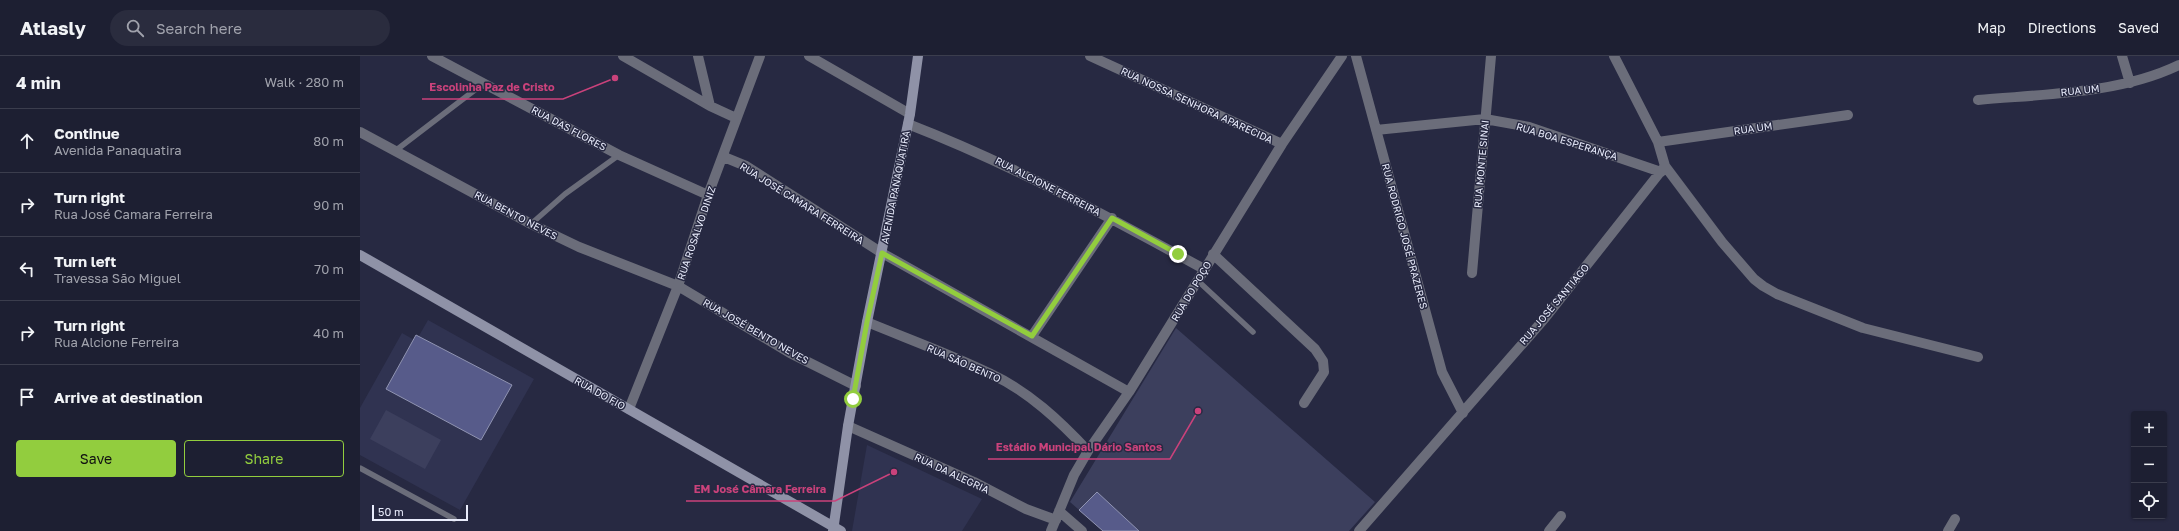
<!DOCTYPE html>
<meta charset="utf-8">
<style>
body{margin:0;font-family:"Golos Text",sans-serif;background:#2a2c3e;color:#f1f3f6}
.controls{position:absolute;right:12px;bottom:12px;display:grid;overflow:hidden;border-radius:4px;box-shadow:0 1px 3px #0004}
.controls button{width:36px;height:36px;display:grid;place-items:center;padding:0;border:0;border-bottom:1px solid #3b3d4d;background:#1d1f32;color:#f1f3f6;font:20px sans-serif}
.scale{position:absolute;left:12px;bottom:10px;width:96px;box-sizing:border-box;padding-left:4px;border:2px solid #e9ecfc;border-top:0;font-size:11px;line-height:14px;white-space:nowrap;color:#e9ecfc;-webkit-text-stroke:3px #272942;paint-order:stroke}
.stop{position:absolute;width:12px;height:12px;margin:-9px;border:3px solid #92cd3e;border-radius:50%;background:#fff}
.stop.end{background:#92cd3e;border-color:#fff;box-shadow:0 1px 4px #0008}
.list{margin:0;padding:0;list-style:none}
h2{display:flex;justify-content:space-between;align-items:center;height:52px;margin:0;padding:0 16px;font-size:17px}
h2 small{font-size:13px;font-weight:400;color:#a0a2ac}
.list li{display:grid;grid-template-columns:26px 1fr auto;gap:12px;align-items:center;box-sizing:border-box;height:64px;padding:0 16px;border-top:1px solid #3b3d4d}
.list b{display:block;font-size:15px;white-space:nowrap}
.list p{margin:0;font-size:13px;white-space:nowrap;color:#a0a2ac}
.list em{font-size:13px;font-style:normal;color:#a0a2ac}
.actions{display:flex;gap:8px;padding:12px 16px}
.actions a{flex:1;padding:9px 0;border:1px solid #92cd3e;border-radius:4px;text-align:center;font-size:14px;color:#92cd3e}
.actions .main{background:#92cd3e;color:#111}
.icon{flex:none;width:22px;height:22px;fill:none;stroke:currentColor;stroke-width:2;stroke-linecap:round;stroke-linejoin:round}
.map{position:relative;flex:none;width:1819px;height:475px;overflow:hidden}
header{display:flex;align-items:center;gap:24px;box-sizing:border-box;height:56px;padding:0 20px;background:#1d1f32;border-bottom:1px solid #3b3d4d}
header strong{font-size:19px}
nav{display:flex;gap:22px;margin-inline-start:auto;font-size:14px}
.search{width:280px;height:36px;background:#2a2c3e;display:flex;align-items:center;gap:10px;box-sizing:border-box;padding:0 14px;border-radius:22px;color:#a0a2ac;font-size:15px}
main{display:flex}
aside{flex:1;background:#1d1f32}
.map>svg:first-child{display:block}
.built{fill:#303351}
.green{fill:#3c3f5d}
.building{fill:#575b8a;stroke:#9094b2}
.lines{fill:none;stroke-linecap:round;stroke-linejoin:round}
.lane{stroke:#6b6d7a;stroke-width:5.5}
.street{stroke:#6b6d7a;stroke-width:10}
.secondary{stroke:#8f92a7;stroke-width:10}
.route{stroke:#92cd3e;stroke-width:5}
.labels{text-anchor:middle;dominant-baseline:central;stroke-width:3;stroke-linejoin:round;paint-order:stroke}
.street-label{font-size:10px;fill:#e9ecfc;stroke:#272942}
.leader{fill:none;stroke:#ca427b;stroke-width:1.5}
.callout-dot{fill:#ca427b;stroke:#272942;stroke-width:1.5}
.callout-label{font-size:11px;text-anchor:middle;font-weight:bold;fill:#ca427b;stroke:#272942;stroke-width:3;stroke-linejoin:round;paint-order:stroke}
</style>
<header>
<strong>Atlasly</strong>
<div class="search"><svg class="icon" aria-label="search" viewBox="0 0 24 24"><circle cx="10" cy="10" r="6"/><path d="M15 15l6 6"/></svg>Search here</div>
<nav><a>Map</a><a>Directions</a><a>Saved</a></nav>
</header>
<main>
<aside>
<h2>4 min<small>Walk · 280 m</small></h2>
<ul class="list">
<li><svg class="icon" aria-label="ahead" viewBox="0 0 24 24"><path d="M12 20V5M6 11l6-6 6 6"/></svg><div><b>Continue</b><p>Avenida Panaquatira</p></div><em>80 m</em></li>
<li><svg class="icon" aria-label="right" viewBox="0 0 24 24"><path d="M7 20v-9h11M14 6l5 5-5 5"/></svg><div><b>Turn right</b><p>Rua José Camara Ferreira</p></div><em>90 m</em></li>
<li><svg class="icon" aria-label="left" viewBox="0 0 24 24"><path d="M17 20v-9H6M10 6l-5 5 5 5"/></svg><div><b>Turn left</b><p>Travessa São Miguel</p></div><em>70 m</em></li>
<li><svg class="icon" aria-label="right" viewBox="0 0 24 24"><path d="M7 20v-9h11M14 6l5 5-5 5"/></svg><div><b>Turn right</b><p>Rua Alcione Ferreira</p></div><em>40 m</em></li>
<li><svg class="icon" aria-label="arrive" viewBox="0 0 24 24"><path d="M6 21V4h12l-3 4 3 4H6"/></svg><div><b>Arrive at destination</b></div></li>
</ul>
<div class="actions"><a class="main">Save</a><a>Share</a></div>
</aside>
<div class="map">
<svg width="1819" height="475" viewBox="0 0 1819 475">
<rect width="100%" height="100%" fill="#272942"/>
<!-- built -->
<path class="built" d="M 68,264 L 174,323 L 100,454 L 0,399 L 0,352 L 42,277 L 56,285 Z
M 507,389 L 622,443 L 602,475 L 492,475 Z"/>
<!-- green -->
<path class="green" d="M 816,272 L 1015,446 L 989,475 L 743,475 L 710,446 Z
M 26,354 L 81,384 L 65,413 L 10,383 Z"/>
<!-- building -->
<path class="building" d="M 56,279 L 152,329 L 121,384 L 26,333 Z
M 737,436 L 779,475 L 743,475 L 719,454 Z"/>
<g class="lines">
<!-- lane -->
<path class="lane" d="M 35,95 L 124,27
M 171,168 L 205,138 L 259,99
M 837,224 L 893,276
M 0,412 L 94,463"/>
<!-- street -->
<path class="street" d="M 72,0 L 259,99 L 348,139
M 263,0 L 350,50 L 376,62
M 338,0 L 350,50
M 449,0 L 550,58
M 730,0 L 922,88
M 996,0 L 1082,316 L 1103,357
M 1762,0 L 1770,27
M 1618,44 C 1684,38 1759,38 1819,9
M 548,68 C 651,108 747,160 844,213
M 1016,74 L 1125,63 L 1169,71 L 1301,116
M 0,76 L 171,168 L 219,191 L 318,230 L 430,297 L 496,330
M 1298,86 L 1488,59
M 364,101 L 386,110 L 522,197 L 769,336
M 1305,110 L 1362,186 L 1394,223 L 1403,230 L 1417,238 L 1503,272 L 1618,301
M 853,198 L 955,293 L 963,305 L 964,316 L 944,347
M 1112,217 L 1131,0
M 507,266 C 548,283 590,298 631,318 C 668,335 700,365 728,395
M 672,280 L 752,162
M 269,353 L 318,230 L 348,139 L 400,0
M 488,370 L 614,426 L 666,453 L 696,464
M 699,455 L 722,475
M 691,475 L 714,419 L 728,395 L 769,336 L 922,88 L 982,0
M 999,475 L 1185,262 L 1305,110 L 1298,86 L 1254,0
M 1189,475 L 1201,460
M 1588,475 L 1595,463"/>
<!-- secondary -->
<path class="secondary" d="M 0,199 L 481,475
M 473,475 L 488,370 L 507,266 L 550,58 L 558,0"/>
</g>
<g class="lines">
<!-- route -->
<path class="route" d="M 493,343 L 507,266 L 522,197 L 672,280 L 752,162 L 818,198"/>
</g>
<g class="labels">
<!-- street labels -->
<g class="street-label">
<text transform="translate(1720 34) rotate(-6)">RUA UM</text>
<text transform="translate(837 49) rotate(25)">RUA NOSSA SENHORA APARECIDA</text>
<text transform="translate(209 72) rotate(28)">RUA DAS FLORES</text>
<text transform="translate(1393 72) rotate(-8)">RUA UM</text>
<text transform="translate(1207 85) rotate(17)">RUA BOA ESPERANÇA</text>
<text transform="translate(1121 108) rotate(-85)">RUA MONTE SINAI</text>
<text transform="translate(688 130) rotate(27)">RUA ALCIONE FERREIRA</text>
<text transform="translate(535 131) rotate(-79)">AVENIDA PANAQUATIRA</text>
<text transform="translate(442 147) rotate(32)">RUA JOSÉ CAMARA FERREIRA</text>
<text transform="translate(156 159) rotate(28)">RUA BENTO NEVES</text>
<text transform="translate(336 177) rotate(-71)">RUA ROSALVO DINIZ</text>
<text transform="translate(1045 180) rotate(75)">RUA RODRIGO JOSÉ PRAZERES</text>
<text transform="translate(831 235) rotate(-59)">RUA DO POÇO</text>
<text transform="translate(1194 248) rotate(-50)">RUA JOSÉ SANTIAGO</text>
<text transform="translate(396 275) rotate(30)">RUA JOSÉ BENTO NEVES</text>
<text transform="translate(604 307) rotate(24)">RUA SÃO BENTO</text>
<text transform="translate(240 337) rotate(29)">RUA DO FIO</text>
<text transform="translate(592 417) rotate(25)">RUA DA ALEGRIA</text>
</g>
</g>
<!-- callouts -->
<path class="leader" d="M255 22L203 43H62M838 355L810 403H628M534 416L475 445H326"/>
<g class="callout-dot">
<circle cx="255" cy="22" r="4"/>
<circle cx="838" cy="355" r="4"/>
<circle cx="534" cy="416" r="4"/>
</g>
<g class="callout-label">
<text x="132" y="35">Escolinha Paz de Cristo</text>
<text x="719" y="395">Estádio Municipal Dário Santos</text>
<text x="400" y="437">EM José Câmara Ferreira</text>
</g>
</svg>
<div class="controls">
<button>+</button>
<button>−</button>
<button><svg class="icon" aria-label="locate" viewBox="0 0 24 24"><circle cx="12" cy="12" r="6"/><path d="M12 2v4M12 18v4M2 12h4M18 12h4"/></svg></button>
</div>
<div class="scale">50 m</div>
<div class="stop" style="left:493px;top:343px"></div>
<div class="stop end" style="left:818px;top:198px"></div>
</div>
</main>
